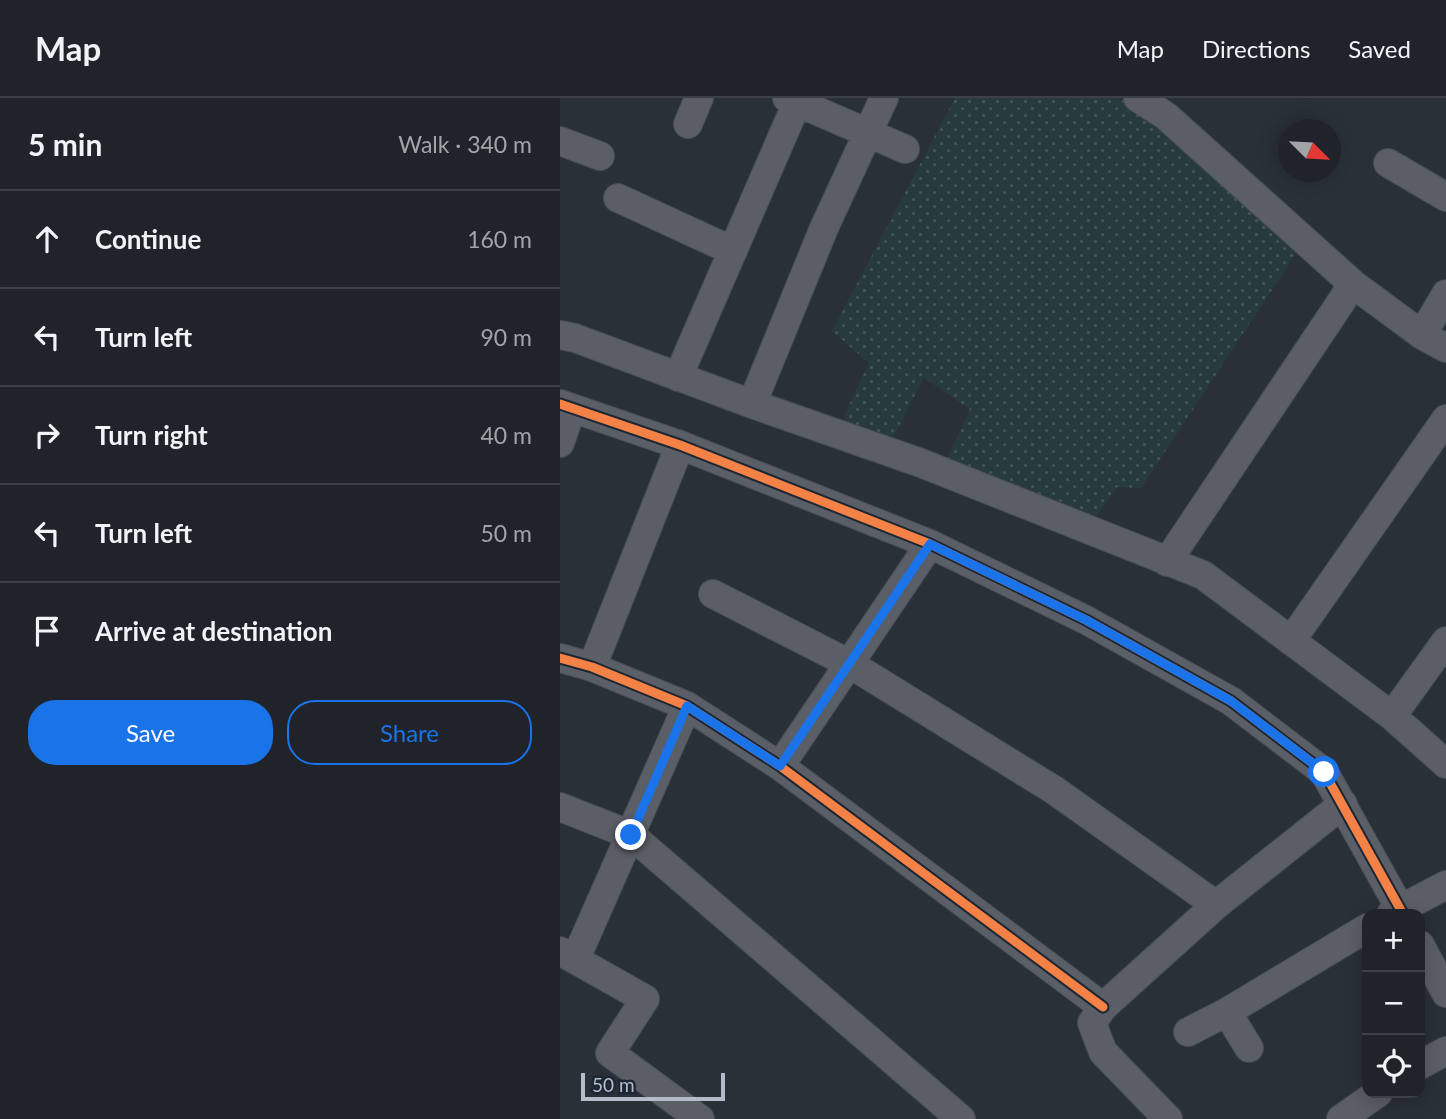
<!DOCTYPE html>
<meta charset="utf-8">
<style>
body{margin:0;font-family:Lato,sans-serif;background:#282c32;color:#f1f3f6}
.controls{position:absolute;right:21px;bottom:21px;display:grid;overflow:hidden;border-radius:14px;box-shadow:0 4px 18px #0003}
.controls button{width:63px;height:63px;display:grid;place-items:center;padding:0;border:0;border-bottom:2px solid #3d4147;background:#20242a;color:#f1f3f6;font:35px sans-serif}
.compass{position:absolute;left:718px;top:21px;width:63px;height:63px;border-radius:50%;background:#20242a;box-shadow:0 4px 18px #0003;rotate:114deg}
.scale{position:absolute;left:21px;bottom:18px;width:144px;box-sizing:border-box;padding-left:7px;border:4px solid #b4bcc9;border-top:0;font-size:19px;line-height:24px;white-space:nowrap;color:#b4bcc9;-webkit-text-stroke:5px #1d2633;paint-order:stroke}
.stop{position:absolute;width:21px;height:21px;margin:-16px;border:5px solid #1a73e8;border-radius:50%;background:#fff}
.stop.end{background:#1a73e8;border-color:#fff;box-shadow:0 2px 7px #0008}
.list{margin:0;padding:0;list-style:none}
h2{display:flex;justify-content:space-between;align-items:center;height:91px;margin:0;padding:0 28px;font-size:30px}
h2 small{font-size:23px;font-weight:400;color:#a2a4a8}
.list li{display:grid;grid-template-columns:46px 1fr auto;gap:21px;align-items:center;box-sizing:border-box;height:98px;padding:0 28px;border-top:2px solid #3d4147}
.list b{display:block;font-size:26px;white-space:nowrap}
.list em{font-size:23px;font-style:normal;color:#a2a4a8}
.actions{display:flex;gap:14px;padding:21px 28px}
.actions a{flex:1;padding:16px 0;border:2px solid #1a73e8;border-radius:28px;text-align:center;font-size:24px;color:#1a73e8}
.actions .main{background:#1a73e8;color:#fff}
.icon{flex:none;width:38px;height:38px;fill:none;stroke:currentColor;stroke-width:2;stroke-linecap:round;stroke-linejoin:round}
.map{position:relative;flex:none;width:886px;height:1021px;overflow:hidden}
header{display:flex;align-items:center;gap:42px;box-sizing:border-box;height:98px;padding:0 35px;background:#20242a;border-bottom:2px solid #3d4147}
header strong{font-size:33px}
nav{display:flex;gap:38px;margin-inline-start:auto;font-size:24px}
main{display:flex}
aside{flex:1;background:#20242a}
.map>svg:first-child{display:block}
.park{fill:url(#park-dots)}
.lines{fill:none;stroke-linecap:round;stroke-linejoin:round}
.minor-casing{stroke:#484c53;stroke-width:30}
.minor{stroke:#5a5e66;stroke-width:28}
.cycleway-casing{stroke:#1d2633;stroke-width:13}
.cycleway{stroke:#f48246;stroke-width:9}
.route{stroke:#1a73e8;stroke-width:9}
</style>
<header>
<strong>Map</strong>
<nav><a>Map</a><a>Directions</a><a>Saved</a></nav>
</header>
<main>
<aside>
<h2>5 min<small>Walk · 340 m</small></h2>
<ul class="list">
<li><svg class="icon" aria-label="ahead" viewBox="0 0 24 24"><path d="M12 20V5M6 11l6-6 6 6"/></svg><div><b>Continue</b></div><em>160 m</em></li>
<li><svg class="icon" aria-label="left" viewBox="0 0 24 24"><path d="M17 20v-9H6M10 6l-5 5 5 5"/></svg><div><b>Turn left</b></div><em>90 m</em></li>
<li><svg class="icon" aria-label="right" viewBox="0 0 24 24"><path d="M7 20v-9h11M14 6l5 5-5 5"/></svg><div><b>Turn right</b></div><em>40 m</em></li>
<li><svg class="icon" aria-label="left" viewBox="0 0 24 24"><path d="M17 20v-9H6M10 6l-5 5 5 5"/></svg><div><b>Turn left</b></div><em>50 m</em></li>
<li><svg class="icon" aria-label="arrive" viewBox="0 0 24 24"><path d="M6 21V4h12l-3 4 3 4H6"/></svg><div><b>Arrive at destination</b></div></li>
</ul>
<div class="actions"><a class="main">Save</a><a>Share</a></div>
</aside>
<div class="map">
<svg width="886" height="1021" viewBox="0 0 886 1021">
<defs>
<pattern id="park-dots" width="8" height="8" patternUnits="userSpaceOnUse" patternTransform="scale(1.75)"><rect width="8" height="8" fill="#273a3e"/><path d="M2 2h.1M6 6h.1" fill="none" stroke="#445559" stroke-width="1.8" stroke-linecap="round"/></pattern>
</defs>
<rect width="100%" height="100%" fill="#2a3038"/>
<!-- park -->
<path class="park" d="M 395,0 L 558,0 L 565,3 L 741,148 L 581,390 L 557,389 L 531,425 L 386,364 L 410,311 L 364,280 L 329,347 L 278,331 L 309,265 L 272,233 Z"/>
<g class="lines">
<defs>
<path id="minor" d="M 227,0 L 345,51
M 578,0 L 606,18 L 793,186 L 862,237 L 886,250
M 128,26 L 139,0
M 0,43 L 40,58
M 828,65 L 886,99
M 58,100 L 173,153
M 0,237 L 15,240 L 192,306 L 361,365 L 643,477 L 832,618 L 886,666
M 862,237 L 886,196
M 118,279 L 239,0
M 0,306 L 120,347 L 370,446 L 526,522 L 671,603 L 764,674 L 843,816
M 192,306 L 264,130 L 324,0
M 0,345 L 12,310
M 607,464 L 793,186
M 153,496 L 290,566 L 494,692 L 656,807
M 731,543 L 886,321
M 0,560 L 32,569 L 127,608 L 220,668 L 543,909
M 32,569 L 120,347
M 832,618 L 886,543
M 220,668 L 370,446
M 0,709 L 71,737 L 401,1021
M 831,816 L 886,787
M 860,847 L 886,895
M 0,853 L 85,901 L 50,955 L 140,1021
M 16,860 L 127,608
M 667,914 L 689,950
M 628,934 L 667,914 L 807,830
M 860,967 L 886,953
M 608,1021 L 543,954 L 532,925 L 543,909 L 656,807 L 783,706
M 781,1021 L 818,995"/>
</defs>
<!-- minor casing -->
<use href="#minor" class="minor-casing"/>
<!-- minor -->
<use href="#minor" class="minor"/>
<defs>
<path id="cycleway" d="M 0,306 L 120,347 L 370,446 L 526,522 L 671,603 L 764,674 L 843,816
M 0,560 L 32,569 L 127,608 L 220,668 L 543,909"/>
</defs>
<!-- cycleway casing -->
<use href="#cycleway" class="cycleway-casing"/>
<!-- cycleway -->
<use href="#cycleway" class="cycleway"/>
</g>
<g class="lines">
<!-- route -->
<path class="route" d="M 71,737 L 127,608 L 220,668 L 370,446 L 526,522 L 671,603 L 764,674"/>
</g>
</svg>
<div class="controls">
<button>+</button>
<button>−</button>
<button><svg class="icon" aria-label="locate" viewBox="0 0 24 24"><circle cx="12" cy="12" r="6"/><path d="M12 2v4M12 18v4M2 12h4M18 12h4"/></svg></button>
</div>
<svg class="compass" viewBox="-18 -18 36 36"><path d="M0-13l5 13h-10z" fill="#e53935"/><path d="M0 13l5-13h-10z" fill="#a2a4a8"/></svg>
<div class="scale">50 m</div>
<div class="stop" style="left:764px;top:674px"></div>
<div class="stop end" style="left:71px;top:737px"></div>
</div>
</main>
